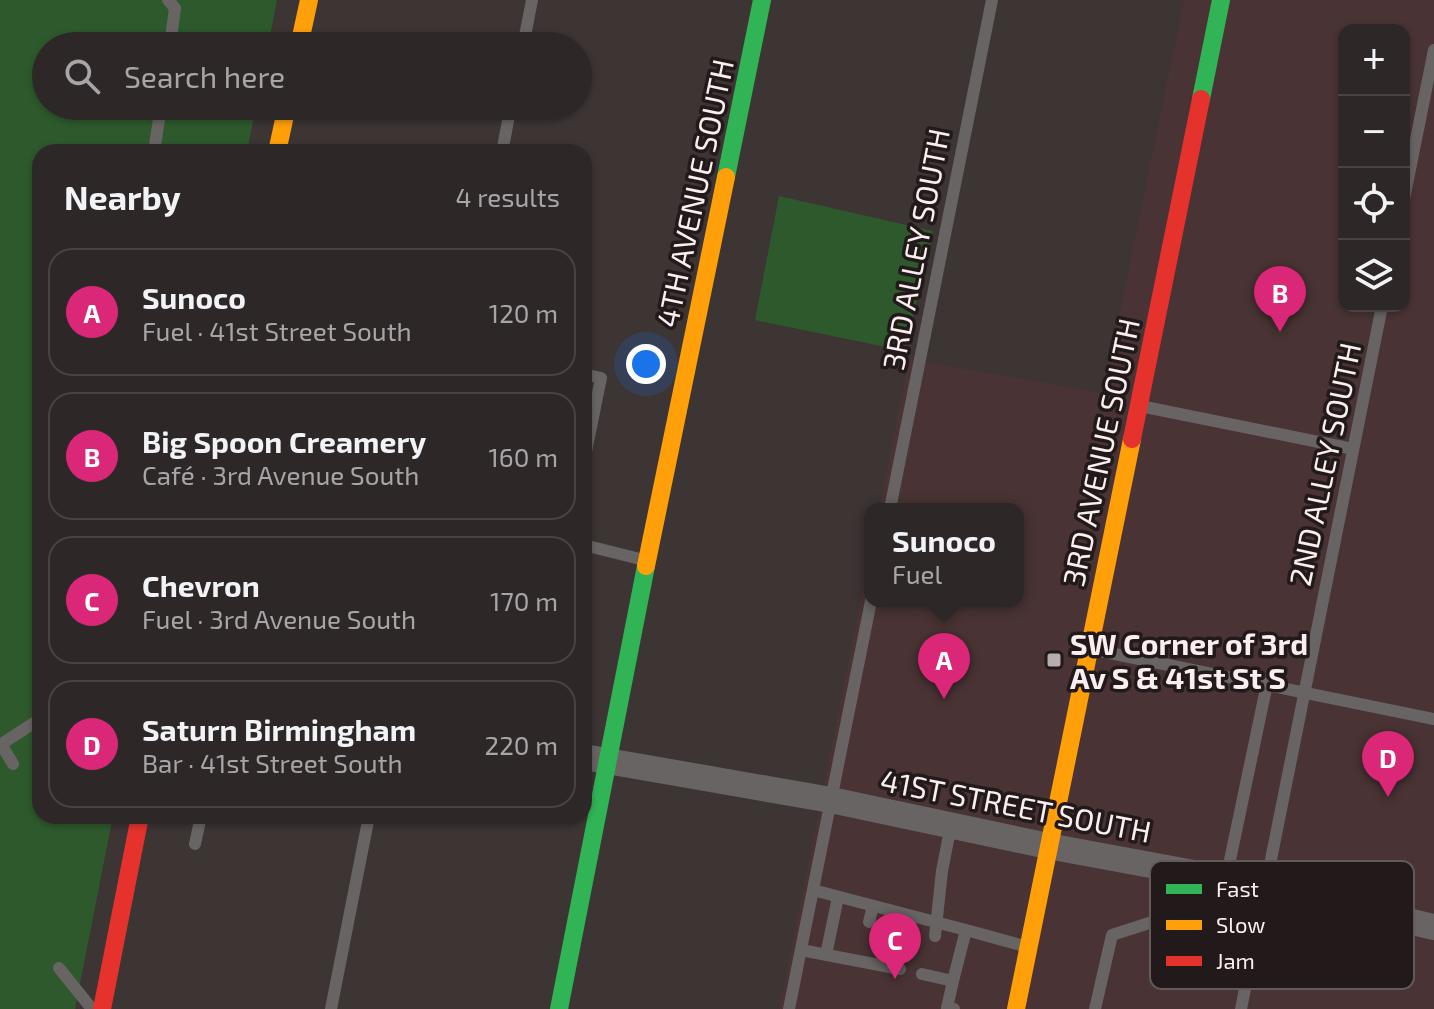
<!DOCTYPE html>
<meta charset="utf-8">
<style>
body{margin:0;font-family:"Exo 2",sans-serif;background:#362f2f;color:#f1f3f6}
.controls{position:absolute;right:24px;top:24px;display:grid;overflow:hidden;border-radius:16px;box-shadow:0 2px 6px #0004}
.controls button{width:72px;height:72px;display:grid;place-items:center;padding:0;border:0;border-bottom:2px solid #494444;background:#2e2727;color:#f1f3f6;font:40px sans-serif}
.you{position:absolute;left:646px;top:364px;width:28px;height:28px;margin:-20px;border:6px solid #fff;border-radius:50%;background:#1a73e8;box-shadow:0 0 0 12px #1a73e833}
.badge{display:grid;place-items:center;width:52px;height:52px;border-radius:50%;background:#db2777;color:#fff;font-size:26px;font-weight:700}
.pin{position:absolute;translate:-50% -66px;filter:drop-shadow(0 2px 4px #0008)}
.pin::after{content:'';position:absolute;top:42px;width:28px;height:24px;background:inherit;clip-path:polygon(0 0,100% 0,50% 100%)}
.popup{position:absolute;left:864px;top:503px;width:160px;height:104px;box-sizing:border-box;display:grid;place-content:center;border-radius:16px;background:#2e2727;filter:drop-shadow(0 2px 6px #0005);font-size:26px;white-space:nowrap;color:#a7a5a7}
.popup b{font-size:30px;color:#f1f3f6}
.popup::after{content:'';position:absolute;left:50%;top:100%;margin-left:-16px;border:16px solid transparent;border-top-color:#2e2727}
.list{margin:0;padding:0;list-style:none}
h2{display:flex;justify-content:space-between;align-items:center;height:104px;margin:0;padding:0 32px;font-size:34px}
h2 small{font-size:26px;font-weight:400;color:#a7a5a7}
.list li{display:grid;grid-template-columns:52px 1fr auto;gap:24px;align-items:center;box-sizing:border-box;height:128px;margin:0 16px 16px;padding:0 16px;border:2px solid #494444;border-radius:24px}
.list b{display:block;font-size:30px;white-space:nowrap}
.list p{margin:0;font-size:26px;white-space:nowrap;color:#a7a5a7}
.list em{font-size:26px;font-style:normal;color:#a7a5a7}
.icon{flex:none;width:44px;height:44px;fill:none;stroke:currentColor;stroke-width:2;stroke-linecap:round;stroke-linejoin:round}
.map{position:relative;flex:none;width:1434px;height:1009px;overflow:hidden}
.search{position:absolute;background:#2e2727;box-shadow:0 2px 6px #0004;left:32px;top:32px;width:560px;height:88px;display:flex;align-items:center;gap:20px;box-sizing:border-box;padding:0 28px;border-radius:44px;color:#a7a5a7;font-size:30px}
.panel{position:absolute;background:#2e2727;box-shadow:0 2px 6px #0004;left:32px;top:144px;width:560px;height:680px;border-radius:24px}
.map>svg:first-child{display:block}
.built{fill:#493334;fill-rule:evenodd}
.green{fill:#2d592c}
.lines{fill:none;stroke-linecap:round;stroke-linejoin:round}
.lane{stroke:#686464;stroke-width:12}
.street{stroke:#686464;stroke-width:26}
.fast{stroke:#30b455;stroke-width:18}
.slow{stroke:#ff9f0a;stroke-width:18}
.jam{stroke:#e5322d;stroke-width:18}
.poi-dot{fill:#b8adae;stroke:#221a1a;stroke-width:3}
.labels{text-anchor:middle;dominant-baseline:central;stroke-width:7;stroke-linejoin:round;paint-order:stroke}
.street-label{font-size:30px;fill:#faeeef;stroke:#221a1a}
.poi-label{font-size:30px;font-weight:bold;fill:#faeeef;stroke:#221a1a;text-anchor:start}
.key{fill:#221a1a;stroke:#635a5a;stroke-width:2}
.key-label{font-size:22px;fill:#faeeef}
</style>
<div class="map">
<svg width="1434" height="1009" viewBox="0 0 1434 1009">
<rect width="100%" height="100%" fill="#3d3434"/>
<!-- built -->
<path class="built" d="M 1184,0 L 1434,0 L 1434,1009 L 779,1009 L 870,554 L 870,601 L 1018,601 L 1018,509 L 879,509 L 909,359 L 1103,393 ZM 1344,30 L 1404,30 L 1404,306 L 1344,306 Z"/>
<!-- green -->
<path class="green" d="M 0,0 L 277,0 L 268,46 L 46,46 L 46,106 L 256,106 L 247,152 L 40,152 L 40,816 L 113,816 L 75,1009 L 0,1009 Z
M 779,196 L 933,231 L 905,351 L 755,320 Z"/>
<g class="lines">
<!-- lane -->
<path class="lane" d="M 168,0 L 175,8 L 170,46
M 523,46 L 532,0
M 154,152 L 161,106
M 502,152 L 511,106
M 1404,199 L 1434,50
M 584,374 L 601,378 L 584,461
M 1145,407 L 1353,449
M 890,509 L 992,0
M 584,545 L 644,560
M 1095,650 L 1434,719
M 1,744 L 13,764
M 0,745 L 40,719
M 195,844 L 201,816
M 1226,879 L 1267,684
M 813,890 L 966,930 L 953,981 L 922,974
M 869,922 L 873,906
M 966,930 L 1024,946
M 935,936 L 942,871 L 951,825
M 801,950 L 900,969
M 826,955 L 838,897
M 59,968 L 92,1009
M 953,981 L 947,1008 L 954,1009
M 331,1009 L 369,816
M 789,1009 L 871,601
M 1095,1009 L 1112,935 L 1177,914 L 1184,871
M 1241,1009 L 1382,306"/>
<!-- street -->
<path class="street" d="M 584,757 L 831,800 L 1048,846 L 1226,879 L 1434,927"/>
<!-- fast -->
<path class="fast" d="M 1201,99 L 1221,0
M 726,177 L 762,0
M 559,1009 L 646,566"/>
<!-- slow -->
<path class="slow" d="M 299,46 L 309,0
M 277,152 L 287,106
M 646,566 L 726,177
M 1016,1009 L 1132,439"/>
<!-- jam -->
<path class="jam" d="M 1132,439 L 1201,99
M 102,1009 L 140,816"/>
</g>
<!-- markers -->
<rect class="poi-dot" x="1046" y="652" width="16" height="16" rx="4"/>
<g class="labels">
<!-- street labels -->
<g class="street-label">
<text transform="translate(694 193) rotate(-78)">4TH AVENUE SOUTH</text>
<text transform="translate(915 249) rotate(-79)">3RD ALLEY SOUTH</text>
<text transform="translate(1100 452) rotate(-78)">3RD AVENUE SOUTH</text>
<text transform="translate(1324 464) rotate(-78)">2ND ALLEY SOUTH</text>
<text transform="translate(1016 805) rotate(11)">41ST STREET SOUTH</text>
</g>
<!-- poi labels -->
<g class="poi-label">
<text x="1070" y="643">SW Corner of 3rd<tspan x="1070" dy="34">Av S &amp; 41st St S</tspan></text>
</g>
</g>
<!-- legend -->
<rect x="1150" y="861" width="264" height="128" rx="12" class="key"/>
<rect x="1166" y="884" width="36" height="10" fill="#30b455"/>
<rect x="1166" y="920" width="36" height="10" fill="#ff9f0a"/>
<rect x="1166" y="956" width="36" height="10" fill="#e5322d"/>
<g class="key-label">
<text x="1216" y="897">Fast</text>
<text x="1216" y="933">Slow</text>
<text x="1216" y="969">Jam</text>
</g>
</svg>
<div class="controls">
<button>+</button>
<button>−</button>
<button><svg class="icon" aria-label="locate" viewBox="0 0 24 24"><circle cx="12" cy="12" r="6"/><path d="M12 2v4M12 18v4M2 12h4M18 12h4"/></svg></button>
<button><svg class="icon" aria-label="layers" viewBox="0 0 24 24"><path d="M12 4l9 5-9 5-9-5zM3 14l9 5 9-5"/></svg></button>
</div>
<div class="you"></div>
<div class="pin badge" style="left:944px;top:699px">A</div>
<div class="popup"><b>Sunoco</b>Fuel</div>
<div class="pin badge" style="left:1280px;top:332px">B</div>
<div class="pin badge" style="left:895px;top:979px">C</div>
<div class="pin badge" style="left:1388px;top:797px">D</div>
<div class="search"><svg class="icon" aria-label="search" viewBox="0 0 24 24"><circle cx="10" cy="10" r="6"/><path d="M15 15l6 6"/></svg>Search here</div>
<section class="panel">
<h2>Nearby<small>4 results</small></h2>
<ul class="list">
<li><span class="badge">A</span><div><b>Sunoco</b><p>Fuel · 41st Street South</p></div><em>120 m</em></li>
<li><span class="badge">B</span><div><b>Big Spoon Creamery</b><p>Café · 3rd Avenue South</p></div><em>160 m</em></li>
<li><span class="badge">C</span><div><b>Chevron</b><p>Fuel · 3rd Avenue South</p></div><em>170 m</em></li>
<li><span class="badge">D</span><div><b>Saturn Birmingham</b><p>Bar · 41st Street South</p></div><em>220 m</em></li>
</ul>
</section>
</div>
